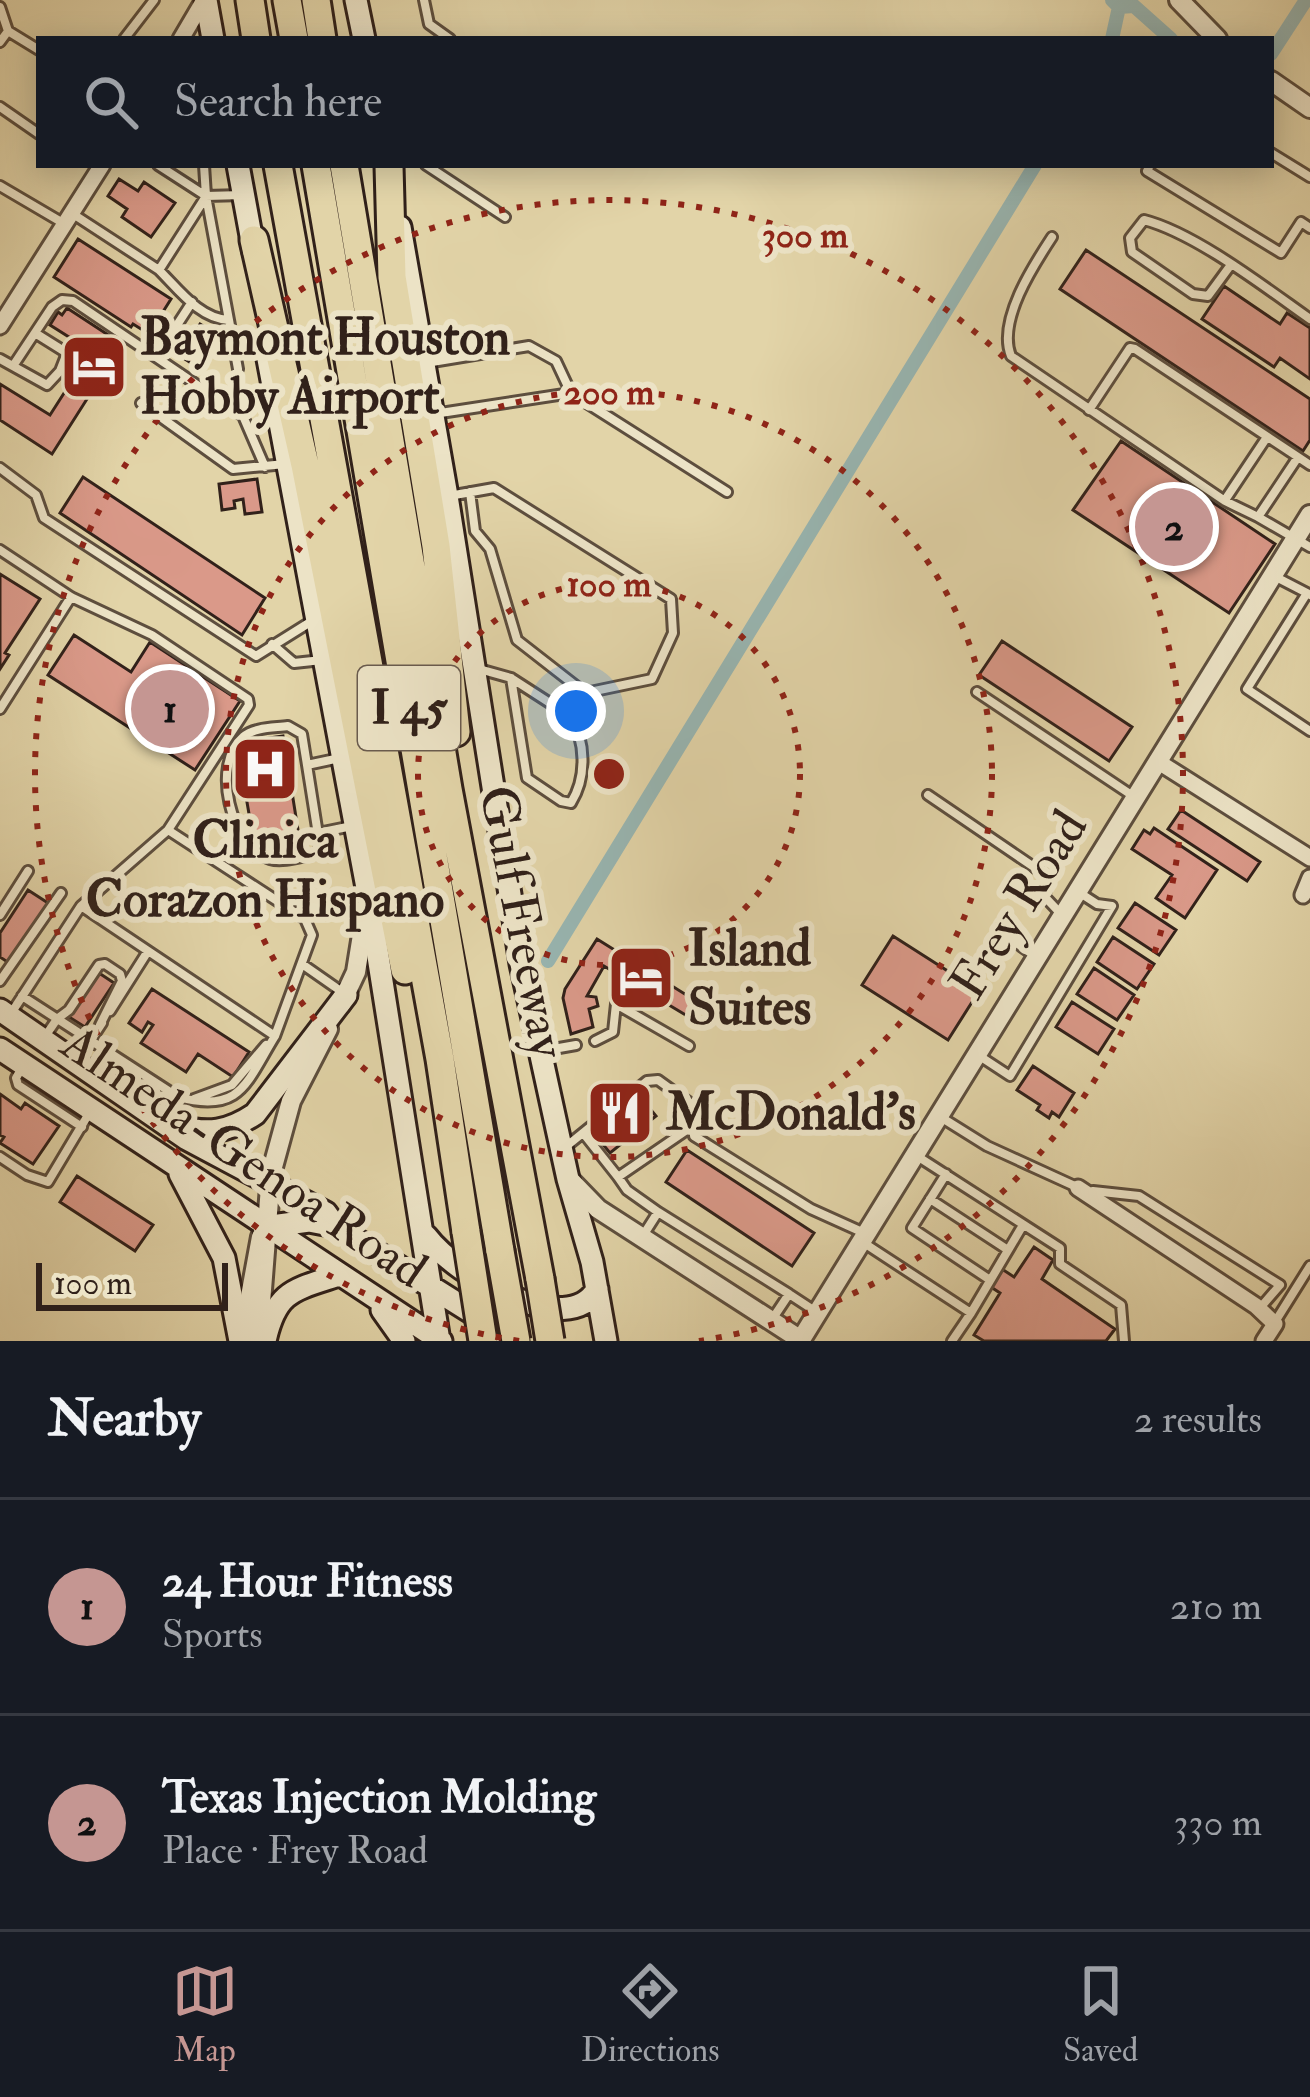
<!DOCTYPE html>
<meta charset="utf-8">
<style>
body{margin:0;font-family:"IM FELL Double Pica",serif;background:#242831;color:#f1f3f6}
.scale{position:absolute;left:36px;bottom:30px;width:192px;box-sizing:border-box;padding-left:12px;border:6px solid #31211a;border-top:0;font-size:33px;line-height:42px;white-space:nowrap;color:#31211a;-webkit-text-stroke:9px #ece3c6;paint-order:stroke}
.you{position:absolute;left:576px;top:711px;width:42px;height:42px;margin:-30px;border:9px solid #fff;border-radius:50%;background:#1a73e8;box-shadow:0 0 0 18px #1a73e833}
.badge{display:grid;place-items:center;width:78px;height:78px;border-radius:50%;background:#c59692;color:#111;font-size:39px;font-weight:700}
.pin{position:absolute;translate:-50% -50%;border:6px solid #fff;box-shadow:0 3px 12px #0006}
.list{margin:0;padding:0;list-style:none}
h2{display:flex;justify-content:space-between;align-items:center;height:156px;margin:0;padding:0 48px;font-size:51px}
h2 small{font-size:39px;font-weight:400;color:#9ea1a6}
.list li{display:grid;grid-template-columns:78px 1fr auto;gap:36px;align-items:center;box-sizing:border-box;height:216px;padding:0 48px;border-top:3px solid #363941}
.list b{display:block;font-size:45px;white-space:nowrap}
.list p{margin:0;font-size:39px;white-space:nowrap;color:#9ea1a6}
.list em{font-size:39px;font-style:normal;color:#9ea1a6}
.icon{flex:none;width:66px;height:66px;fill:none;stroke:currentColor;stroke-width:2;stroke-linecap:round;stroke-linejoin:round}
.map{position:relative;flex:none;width:1310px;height:1341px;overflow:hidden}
.search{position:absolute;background:#171b24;box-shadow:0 6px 30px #0003;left:36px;right:36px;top:36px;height:132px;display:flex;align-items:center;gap:30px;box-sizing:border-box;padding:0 42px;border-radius:0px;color:#9ea1a6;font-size:45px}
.sheet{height:588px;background:#171b24}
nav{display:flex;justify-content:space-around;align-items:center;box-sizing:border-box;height:168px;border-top:3px solid #363941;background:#171b24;font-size:33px;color:#9ea1a6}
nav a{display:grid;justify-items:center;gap:6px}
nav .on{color:#c59692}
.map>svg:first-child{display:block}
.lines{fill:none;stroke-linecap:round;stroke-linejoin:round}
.canal{stroke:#98b6b2;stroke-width:14}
.building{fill:#da9989;stroke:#31211a;stroke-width:3}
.service-casing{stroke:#5d4e3e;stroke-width:14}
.minor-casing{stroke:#5d4e3e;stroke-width:21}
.tertiary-casing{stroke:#5d4e3e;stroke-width:24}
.secondary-casing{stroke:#31211a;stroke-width:27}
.motorway-casing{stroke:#31211a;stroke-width:33}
.service{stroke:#ece3c6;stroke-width:8}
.minor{stroke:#ece3c6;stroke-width:15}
.tertiary{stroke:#ece3c6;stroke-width:18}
.secondary{stroke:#ece3c6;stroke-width:21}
.motorway{stroke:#e2d4a8;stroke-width:27}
.motorway-bridge-casing{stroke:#31211a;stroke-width:33;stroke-linecap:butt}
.motorway-bridge{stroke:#e2d4a8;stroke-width:27}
.ring{fill:none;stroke:#8f2418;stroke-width:6;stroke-dasharray:6 12}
.labels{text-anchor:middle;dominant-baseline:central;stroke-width:12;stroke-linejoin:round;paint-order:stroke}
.shield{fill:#ece3c6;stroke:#695b4e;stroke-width:3}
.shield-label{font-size:48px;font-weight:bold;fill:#31211a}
.poi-label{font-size:51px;font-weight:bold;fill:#31211a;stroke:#ece3c6;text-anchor:start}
.street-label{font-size:51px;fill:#31211a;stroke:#ece3c6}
.centre{fill:#8f2418;stroke:#ece3c6;stroke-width:6}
.ring-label{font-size:36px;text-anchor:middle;font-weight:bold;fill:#8f2418;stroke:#ece3c6;stroke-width:12;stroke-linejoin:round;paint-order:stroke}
</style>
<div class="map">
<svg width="1310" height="1341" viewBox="0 0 1310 1341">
<rect width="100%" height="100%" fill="#e2d4a8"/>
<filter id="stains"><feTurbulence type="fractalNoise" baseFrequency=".00167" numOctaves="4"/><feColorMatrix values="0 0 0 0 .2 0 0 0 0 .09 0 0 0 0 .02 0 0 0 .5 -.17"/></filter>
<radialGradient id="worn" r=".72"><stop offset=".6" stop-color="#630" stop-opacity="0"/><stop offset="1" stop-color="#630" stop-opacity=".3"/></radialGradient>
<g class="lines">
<!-- canal -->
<path class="canal" d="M 1112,0 L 1119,7 L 1134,6 L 1171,39
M 1112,39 L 1119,7
M 1271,54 L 1306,0
M 548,961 L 1035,165"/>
</g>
<!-- building -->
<path class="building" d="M 119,179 L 138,191 L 144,182 L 175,203 L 151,237 L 122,217 L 127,209 L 108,196 Z
M 78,239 L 171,299 L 149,334 L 133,324 L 131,327 L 54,277 Z
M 1086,250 L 1310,399 L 1310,440 L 1303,451 L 1060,289 Z
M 1224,286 L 1280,324 L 1287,313 L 1310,328 L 1310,379 L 1280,358 L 1274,367 L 1202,319 Z
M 67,308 L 122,344 L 52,454 L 0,420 L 0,384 L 50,415 L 91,351 L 50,325 L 58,312 L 62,315 Z
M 200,324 L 219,336 L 199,368 L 180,356 Z
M 1121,441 L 1275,544 L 1229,613 L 1073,510 Z
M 83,477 L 265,598 L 242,635 L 60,513 Z
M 257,479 L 262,512 L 245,514 L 243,499 L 234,501 L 235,508 L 222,510 L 219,484 Z
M 0,574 L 40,599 L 5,653 L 9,655 L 0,669 Z
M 74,635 L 131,672 L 150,642 L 240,701 L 195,770 L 48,675 Z
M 1002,641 L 1132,727 L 1109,761 L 979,675 Z
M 283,736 L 299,836 L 260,843 L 253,837 L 238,750 L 243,742 Z
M 1181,810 L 1260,862 L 1247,881 L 1168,829 Z
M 1154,828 L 1217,870 L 1185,918 L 1156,898 L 1172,875 L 1132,849 L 1144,830 L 1150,834 Z
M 28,890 L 48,903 L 9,963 L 0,957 L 0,933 Z
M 1135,903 L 1176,930 L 1159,955 L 1118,928 Z
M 893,936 L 979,991 L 948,1040 L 862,985 Z
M 1113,937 L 1154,964 L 1137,989 L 1097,962 Z
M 597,939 L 696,1001 L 689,1017 L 604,966 L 587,996 L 596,997 L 598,1006 L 589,1009 L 593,1027 L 571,1034 L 563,998 L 565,989 Z
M 1094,968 L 1134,995 L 1117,1020 L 1077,994 Z
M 99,973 L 114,983 L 85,1027 L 69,1017 Z
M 152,989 L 249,1052 L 233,1077 L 198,1054 L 186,1072 L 141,1043 L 153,1025 L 148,1022 L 142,1032 L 129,1023 Z
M 1072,1002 L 1114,1029 L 1098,1054 L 1056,1027 Z
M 1033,1066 L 1074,1093 L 1059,1117 L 1052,1112 L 1049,1118 L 1037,1110 L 1040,1105 L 1017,1090 Z
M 0,1094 L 21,1109 L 25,1103 L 59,1126 L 33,1164 L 0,1143 L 4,1137 L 0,1135 Z
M 642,1099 L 656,1116 L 610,1153 L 596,1136 Z
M 687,1150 L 814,1233 L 792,1266 L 666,1182 Z
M 77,1176 L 153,1225 L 135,1251 L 60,1202 Z
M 1034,1247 L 1053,1260 L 1042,1279 L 1115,1329 L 1106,1341 L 984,1341 L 974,1335 L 1000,1293 L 991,1287 L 1002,1269 L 1014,1277 Z"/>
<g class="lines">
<defs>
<path id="service" d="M 424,0 L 429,24 L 450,39
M 0,7 L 8,31 L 39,50
M 124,39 L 154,0
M 0,42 L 8,31
M 0,107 L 39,134
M 1271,153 L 1310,177
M 158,165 L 206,196 L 243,195
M 426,165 L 505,217
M 1150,165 L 1147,171 L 1281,253 L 1301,222 L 1310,228
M 0,186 L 63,223
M 73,214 L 159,270 L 205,198
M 1052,237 C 1033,266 997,321 1011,356 L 1225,501 L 1258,517
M 1230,266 L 1208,296 L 1193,294 L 1132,252 L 1130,238 L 1144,220 C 1195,233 1266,288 1310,319
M 159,270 C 179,290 200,319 229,320 L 206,196 L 204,165
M 229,320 L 238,369
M 166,342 L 192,302
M 0,359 L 47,385 L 60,371 L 67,353 L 35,333
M 426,363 L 529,346 L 556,361 L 571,393 L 727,492
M 13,366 L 52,307 L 62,300 L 73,301 L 243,416 L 265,467
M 141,403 L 233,469 L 285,464
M 1089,410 L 1130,348 L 1135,349 L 1298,457
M 434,414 L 571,393
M 1310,465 L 1298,457 L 1258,517 L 1310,547
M 0,468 L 36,495 L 44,518 L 256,656 L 312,621
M 449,496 L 494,488 L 671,599 L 673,633 L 652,679 L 585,693 L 517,640 L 490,549 L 475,531 L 470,492
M 1225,500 L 1267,437
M 0,550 L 71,597 L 152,635 L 248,699 L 249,705 L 168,830
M 1274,576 L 1307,593
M 1310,595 L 1307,593 L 1247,689 L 1310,731
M 272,644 L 294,663 L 322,660
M 479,669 L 511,678 L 570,716 C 586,741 587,777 571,803 L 561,801 L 527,778 L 511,678
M 977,692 L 1133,796
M 0,709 L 71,597
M 307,765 L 320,847 L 317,854 C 303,856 283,863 270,859 C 230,846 211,764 243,737 C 254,727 274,728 288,726 L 302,734 L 307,765 L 340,758
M 928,795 L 1050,878 L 1044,896 L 1061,914
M 318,833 L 352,826
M 81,906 L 275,1036 L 312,935 L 305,919
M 0,915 L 28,871
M 998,930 L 1035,956
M 302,964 L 345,994
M 0,981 L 61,893
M 22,996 L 178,1097
M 110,1011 L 148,951
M 10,1015 L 81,906 L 168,830 L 305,919 C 321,900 343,898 366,894
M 44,1038 L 57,1019 L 69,1010 L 99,965 L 105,964 L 120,974 L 122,981 L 100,1025
M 595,1041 L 613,1032 L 616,1004 L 689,1046
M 542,1051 L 576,1045
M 978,1055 L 1010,1076 L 1112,906 L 1097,904 L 1080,893
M 77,1061 L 102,1023
M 23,1066 L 16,1078 L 18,1085 L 82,1127
M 194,1099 L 232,1085 L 266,1045
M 939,1116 L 987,1146 L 1079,1188
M 161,1120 L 178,1097 C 241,1114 246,1083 275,1036
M 584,1134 L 618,1177 L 694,1125
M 563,1149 L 647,1081 L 658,1080 L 694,1106 L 694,1136 L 811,1209 L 862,1232
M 917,1156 L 1060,1248 L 1060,1264 L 1121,1305 L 1124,1341
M 0,1157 L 27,1175 L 48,1182 L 91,1110
M 946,1174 L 912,1228 L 990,1280
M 618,1177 L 627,1190 L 658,1212
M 1093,1191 L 1139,1196 L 1280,1285 L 1260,1308
M 930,1199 L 1008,1250
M 644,1234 L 658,1212 L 789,1294 L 771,1321
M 864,1243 L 971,1313 L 952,1341
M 789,1294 L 818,1313
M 971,1313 L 1023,1225
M 1275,1322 L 1310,1266"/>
<path id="minor" d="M 181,39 L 204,0
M 0,326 L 102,165
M 1157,761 L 1310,858
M 1303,895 L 1310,878
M 1078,1188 L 1256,1306 L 1275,1324 L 1264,1341"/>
<path id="tertiary" d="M 1179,0 L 1217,39
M 1271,81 L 1310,108
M 341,1004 L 356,972 L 366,910
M 569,1179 L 598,1209 L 801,1340
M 242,1340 L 261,1237
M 258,1341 L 271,1174 L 291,1101 L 328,1029
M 800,1341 L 1310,515"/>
<path id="secondary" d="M 206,0 L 213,39
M 356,0 L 364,39
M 238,165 L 254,252
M 400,227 L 447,496 L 521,964 L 568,1179 L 592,1262 L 606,1341
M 265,343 L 368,893 L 439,1341
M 0,1010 L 187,1139 L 326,1213 L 336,1227 L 517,1341
M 0,1049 L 441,1341
M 177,1126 C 208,1135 228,1132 255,1114 L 346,995
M 180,1174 L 224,1258 L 240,1341
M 264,1227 L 309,1221 L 335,1226
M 426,1236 C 457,1277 569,1341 597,1289
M 382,1310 L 404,1341
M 265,1341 C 276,1291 293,1290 339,1275"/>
<path id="motorway" d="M 250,0 L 256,39
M 287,0 L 294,39
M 316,0 L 322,39
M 278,165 L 440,1059 L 466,1232
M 316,165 L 500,1251
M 344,165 L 448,789 L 540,1279
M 389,166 L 392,277 L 436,546 L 456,732
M 254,240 L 305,465 L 405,970"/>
</defs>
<!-- service casing -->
<use href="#service" class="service-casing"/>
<!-- minor casing -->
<use href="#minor" class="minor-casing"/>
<!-- tertiary casing -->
<use href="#tertiary" class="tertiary-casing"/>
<!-- secondary casing -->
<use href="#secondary" class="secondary-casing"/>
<!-- motorway casing -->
<use href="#motorway" class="motorway-casing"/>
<!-- service -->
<use href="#service" class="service"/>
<!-- minor -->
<use href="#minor" class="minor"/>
<!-- tertiary -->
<use href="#tertiary" class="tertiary"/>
<!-- secondary -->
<use href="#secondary" class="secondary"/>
<!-- motorway -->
<use href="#motorway" class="motorway"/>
<defs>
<path id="motorway-bridge" d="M 466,1232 L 483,1341
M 500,1251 L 516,1341
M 540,1279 L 550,1341"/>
</defs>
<!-- motorway-bridge casing -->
<use href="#motorway-bridge" class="motorway-bridge-casing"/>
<!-- motorway-bridge -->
<use href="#motorway-bridge" class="motorway-bridge"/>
</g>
<!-- distance rings -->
<g class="ring">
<circle cx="609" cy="774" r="191"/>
<circle cx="609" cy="774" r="383"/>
<path d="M519 1341A574 574 0 1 1 699 1341"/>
</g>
<!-- icons -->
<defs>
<symbol id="hotel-square" viewBox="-11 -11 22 22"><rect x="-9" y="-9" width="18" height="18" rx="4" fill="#8f2418" stroke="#ece3c6"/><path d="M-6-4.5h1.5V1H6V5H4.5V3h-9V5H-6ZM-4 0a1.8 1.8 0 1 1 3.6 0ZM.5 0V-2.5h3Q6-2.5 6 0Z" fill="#fff"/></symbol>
<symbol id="hospital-square" viewBox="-11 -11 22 22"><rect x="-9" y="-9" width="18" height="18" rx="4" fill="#8f2418" stroke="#ece3c6"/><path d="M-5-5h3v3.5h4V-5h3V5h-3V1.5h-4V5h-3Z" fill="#fff"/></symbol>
<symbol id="restaurant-square" viewBox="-11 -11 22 22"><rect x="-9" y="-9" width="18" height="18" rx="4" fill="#8f2418" stroke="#ece3c6"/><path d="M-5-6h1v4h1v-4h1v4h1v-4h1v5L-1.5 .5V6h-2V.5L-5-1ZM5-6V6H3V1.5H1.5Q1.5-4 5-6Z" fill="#fff"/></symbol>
</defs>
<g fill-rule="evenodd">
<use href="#hotel-square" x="56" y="329" width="76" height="76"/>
<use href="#hospital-square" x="227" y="731" width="76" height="76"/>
<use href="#hotel-square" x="603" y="940" width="76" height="76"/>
<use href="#restaurant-square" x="582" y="1075" width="76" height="76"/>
</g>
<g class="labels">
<!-- shield labels -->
<rect class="shield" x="358" y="666" width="102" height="84" rx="9"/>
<g class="shield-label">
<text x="409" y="708">I 45</text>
</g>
<!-- poi labels -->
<g class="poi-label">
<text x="140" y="338">Baymont Houston<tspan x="140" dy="59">Hobby Airport</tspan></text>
<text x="265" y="841" text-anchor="middle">Clinica<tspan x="265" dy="59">Corazon Hispano</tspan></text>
<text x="688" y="949">Island<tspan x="688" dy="59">Suites</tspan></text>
<text x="666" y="1113">McDonald's</text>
</g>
<!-- street labels -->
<g class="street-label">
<text transform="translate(1019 905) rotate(-58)">Frey Road</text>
<text transform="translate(522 922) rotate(79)">Gulf Freeway</text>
<text transform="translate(244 1157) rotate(34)">Almeda-Genoa Road</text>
</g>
</g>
<circle cx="609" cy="774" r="18" class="centre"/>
<g class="ring-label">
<text x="805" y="247">300 m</text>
<text x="609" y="404">200 m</text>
<text x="609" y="596">100 m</text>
</g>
<rect width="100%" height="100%" filter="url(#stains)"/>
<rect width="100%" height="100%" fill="url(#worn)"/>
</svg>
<div class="scale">100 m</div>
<div class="you"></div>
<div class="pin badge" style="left:170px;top:709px">1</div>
<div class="pin badge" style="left:1174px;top:527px">2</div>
<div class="search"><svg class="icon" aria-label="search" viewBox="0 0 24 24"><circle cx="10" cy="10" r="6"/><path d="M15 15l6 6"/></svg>Search here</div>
</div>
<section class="sheet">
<h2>Nearby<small>2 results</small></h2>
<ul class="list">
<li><span class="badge">1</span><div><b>24 Hour Fitness</b><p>Sports</p></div><em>210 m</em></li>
<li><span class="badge">2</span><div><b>Texas Injection Molding</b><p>Place · Frey Road</p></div><em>330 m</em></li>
</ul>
</section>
<nav>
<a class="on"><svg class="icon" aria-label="map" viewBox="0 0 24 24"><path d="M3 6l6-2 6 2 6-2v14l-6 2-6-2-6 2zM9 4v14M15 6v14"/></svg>Map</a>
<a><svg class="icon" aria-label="directions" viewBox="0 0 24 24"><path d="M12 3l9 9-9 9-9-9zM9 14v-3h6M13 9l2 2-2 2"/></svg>Directions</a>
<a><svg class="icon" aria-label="saved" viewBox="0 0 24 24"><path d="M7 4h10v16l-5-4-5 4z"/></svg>Saved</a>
</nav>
